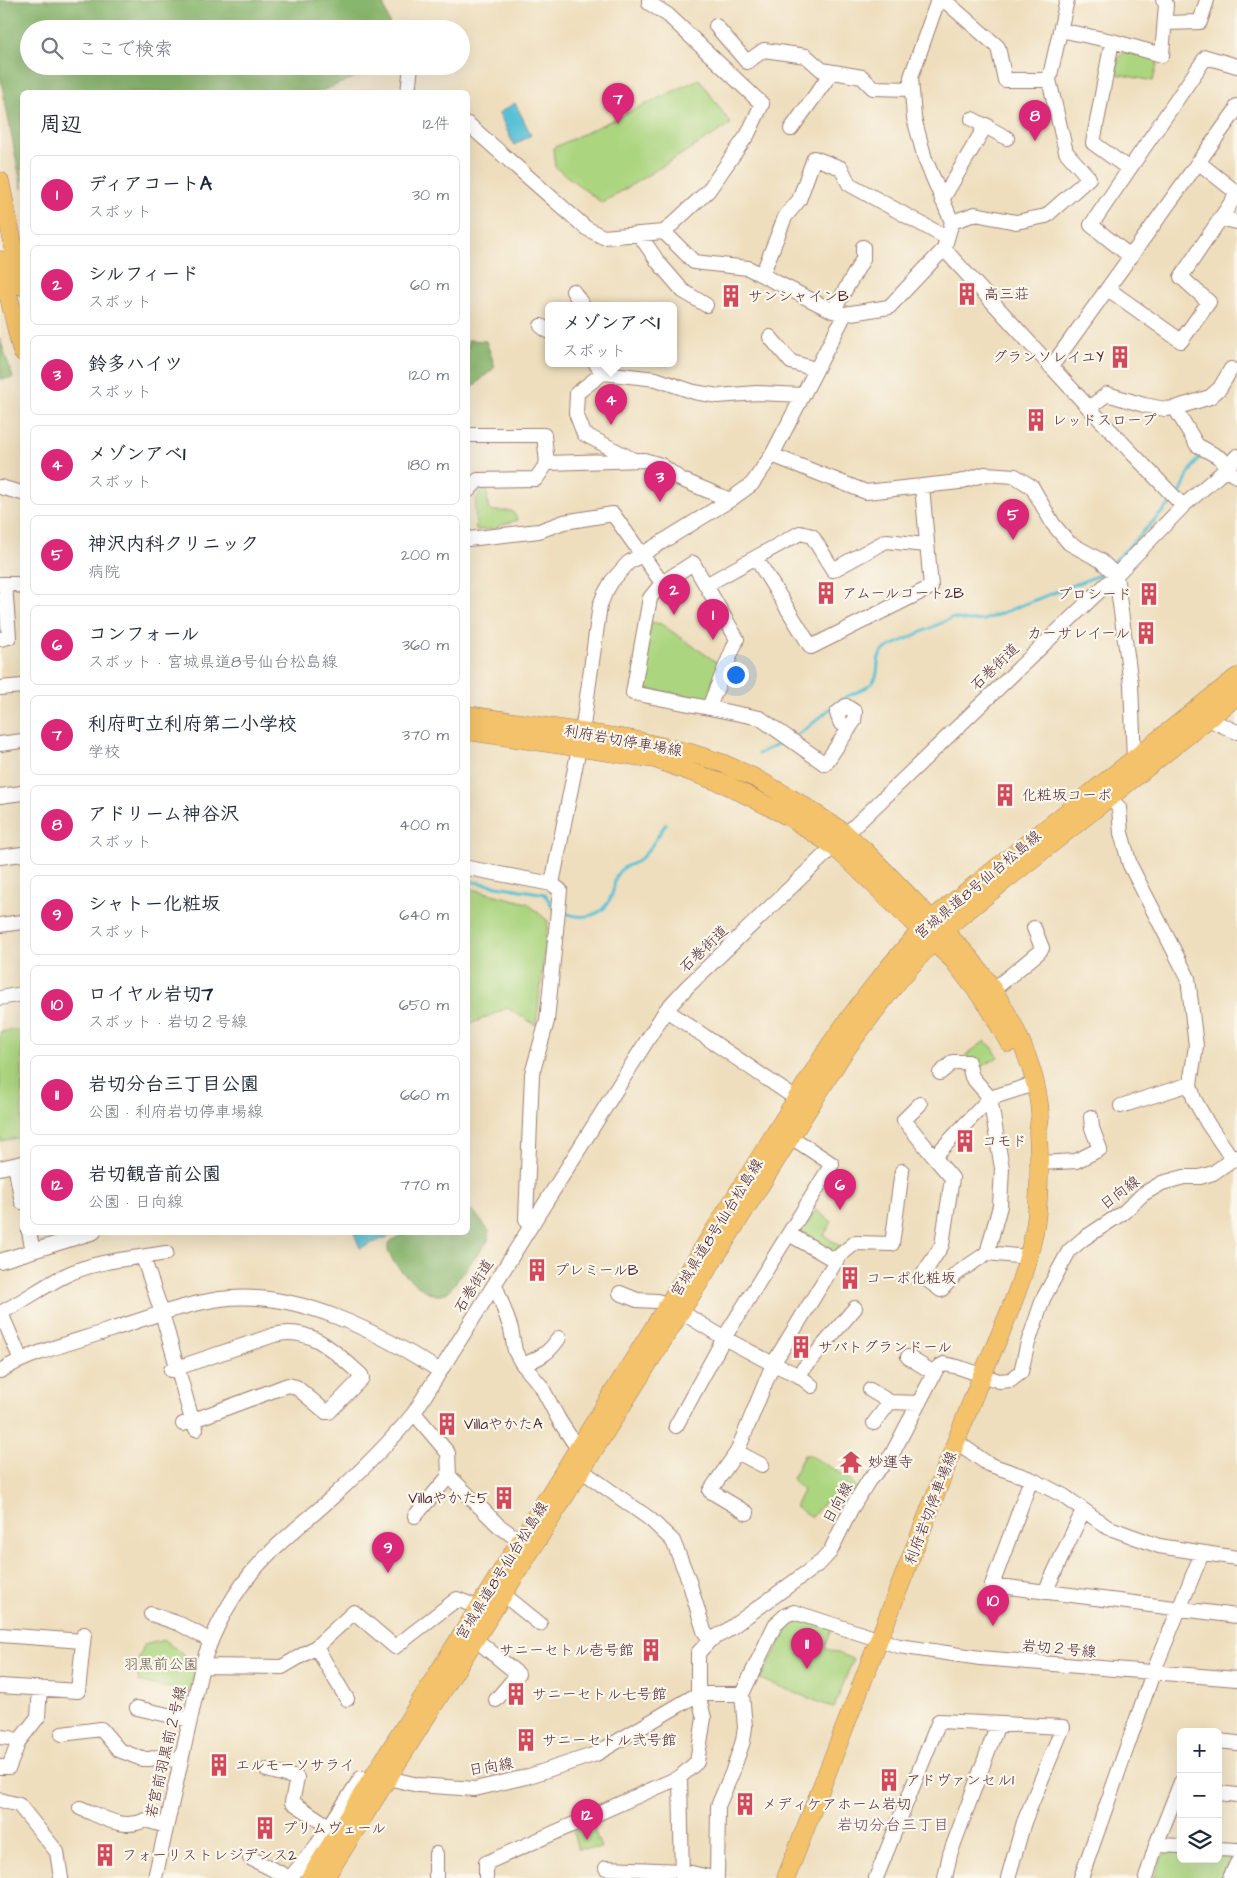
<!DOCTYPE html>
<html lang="ja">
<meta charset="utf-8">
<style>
body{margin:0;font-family:"Architects Daughter","Klee One",sans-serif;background:#f2f2f3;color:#1f2937}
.controls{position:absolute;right:15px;bottom:15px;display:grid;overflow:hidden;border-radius:8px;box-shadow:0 5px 20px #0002}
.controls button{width:45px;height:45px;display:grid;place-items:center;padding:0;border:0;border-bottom:1px solid #e0e1e3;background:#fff;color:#1f2937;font:25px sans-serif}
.you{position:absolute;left:735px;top:674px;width:18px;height:18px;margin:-12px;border:4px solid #fff;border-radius:50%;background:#1a73e8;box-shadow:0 0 0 8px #1a73e833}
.badge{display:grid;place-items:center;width:32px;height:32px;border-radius:50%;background:#db2777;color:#fff;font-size:16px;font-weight:700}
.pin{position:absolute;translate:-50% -41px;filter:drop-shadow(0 1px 2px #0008)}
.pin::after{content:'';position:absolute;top:26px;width:18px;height:15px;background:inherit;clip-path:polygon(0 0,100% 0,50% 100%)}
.popup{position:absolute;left:545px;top:302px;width:132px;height:65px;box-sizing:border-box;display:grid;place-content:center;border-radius:8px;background:#fff;filter:drop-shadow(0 1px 4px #0005);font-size:16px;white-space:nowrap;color:#747a83}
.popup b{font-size:19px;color:#1f2937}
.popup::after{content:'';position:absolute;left:50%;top:100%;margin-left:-10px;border:10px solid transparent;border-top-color:#fff}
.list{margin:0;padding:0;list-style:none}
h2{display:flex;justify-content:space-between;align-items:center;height:65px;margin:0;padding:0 20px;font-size:21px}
h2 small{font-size:16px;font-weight:400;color:#747a83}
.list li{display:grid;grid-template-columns:32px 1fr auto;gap:15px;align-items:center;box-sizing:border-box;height:80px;margin:0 10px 10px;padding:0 10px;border:1px solid #e0e1e3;border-radius:8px}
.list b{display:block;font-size:19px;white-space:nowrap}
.list p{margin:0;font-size:16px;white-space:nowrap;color:#747a83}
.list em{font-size:16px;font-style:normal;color:#747a83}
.icon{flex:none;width:28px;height:28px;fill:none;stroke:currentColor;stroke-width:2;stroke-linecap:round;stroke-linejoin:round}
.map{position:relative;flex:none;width:1237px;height:1878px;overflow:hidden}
.search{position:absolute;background:#fff;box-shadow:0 5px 20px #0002;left:20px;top:20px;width:450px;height:55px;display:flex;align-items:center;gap:12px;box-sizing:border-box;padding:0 18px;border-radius:28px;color:#747a83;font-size:19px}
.panel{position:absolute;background:#fff;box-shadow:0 5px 20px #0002;left:20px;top:90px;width:450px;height:1145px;border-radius:8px}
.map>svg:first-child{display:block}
.green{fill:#acd580;stroke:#7b7a56}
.forest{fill:#89b66e;stroke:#6a6a4c}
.water{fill:#59c1d6;stroke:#527080}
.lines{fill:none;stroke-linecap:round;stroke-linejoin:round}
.stream{stroke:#59c1d6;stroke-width:3}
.minor-casing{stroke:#9c7e74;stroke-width:16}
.major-casing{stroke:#9c7e74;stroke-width:19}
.minor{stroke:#fff;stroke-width:14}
.major{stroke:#f3c26a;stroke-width:18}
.labels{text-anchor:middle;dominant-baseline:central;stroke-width:4.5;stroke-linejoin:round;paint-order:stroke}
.poi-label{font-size:15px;fill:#4a1f2b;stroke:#fbf7ec;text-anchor:start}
.street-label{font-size:15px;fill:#4a1f2b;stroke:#fbf7ec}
.park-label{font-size:15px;fill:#675644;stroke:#fbf7ec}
.neighbourhood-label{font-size:16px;fill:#794f70;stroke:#fbf7ec}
</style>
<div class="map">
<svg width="1237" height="1878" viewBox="0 0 1237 1878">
<rect width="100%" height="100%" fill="#fbf7ec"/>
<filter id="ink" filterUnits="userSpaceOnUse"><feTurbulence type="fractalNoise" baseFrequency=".02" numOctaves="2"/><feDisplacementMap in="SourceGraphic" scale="10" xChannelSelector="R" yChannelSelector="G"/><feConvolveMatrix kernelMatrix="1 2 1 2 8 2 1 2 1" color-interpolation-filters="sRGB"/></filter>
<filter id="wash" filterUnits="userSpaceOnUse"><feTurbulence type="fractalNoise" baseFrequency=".0096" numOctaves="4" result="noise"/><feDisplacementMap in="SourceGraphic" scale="20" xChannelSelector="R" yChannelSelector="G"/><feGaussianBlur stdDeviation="1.12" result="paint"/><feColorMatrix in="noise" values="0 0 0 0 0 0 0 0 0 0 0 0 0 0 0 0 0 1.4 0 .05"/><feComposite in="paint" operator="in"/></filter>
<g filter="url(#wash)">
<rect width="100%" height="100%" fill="#eedebd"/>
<!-- green -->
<path class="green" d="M 1124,52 L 1158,60 L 1153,81 L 1117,74 L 1118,58 Z
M 699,79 L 731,124 L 602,203 L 555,167 L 553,148 Z
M 487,487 L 488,508 L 491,511 L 512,511 L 518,520 L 501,525 L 495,529 L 476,530 C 476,515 471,494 487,487 Z
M 651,622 L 661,624 L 722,666 L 709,699 L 646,689 L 641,681 Z
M 468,888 L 527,903 L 548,921 L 536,1025 L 507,1008 L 468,1025 Z
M 22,1029 L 22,1137 L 0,1141 L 0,1032 Z
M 985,1041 L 993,1048 L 998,1057 L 974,1071 L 966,1055 Z
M 816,1210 L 832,1222 L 824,1235 L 841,1247 L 834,1255 L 799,1235 Z
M 804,1455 L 809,1455 L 850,1479 L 857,1489 L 845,1509 L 827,1499 L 812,1517 L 795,1507 L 803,1491 L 792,1479 Z
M 797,1619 L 832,1629 L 825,1648 L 853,1659 L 834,1708 L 760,1679 L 792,1621 Z
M 164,1640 L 197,1665 L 189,1692 L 139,1682 L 136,1666 L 144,1645 Z
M 592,1824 L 601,1848 L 578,1849 L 573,1832 Z
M 1169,1851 L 1181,1851 L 1181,1859 L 1218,1859 L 1218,1854 L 1234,1855 L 1236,1863 L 1226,1878 L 1153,1878 L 1162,1856 Z"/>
<!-- forest -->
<path class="forest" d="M 0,0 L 382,0 L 391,29 L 29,29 L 29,66 L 383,66 L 319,92 L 22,92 L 22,189 L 0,75 Z
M 0,339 L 13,378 L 0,379 Z
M 468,340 L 486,341 L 495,367 L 468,391 Z
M 468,1208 L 474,1212 L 489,1231 L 488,1241 L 448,1292 C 445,1293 440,1296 437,1295 C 423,1294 385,1261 388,1246 C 389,1240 400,1235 406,1233 C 416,1230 454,1232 468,1232 Z"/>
<!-- water -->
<path class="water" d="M 515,103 L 531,135 L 514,145 L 499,113 Z
M 354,1233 L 397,1233 L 360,1248 Z"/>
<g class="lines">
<!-- stream -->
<path class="stream" d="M 1178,496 L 1181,492 L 1188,475 L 1202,453 L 1204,455
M 1110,566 L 1174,500
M 794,736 C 816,725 828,707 846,697 C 854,693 868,689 873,682 C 883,670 871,659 887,648 L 952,618 L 969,621 L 984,620 L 1102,574 L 1105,570
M 758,754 L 784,741
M 468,881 L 545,894 L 553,908
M 561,911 C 583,922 606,917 613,891 C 615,885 614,878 618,873 C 623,866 631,865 638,861 C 650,852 657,836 666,824"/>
</g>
</g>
<g filter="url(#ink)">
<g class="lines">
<defs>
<path id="minor" d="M 944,0 L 998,47 L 1005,80 L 1049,80 L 1067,0
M 1165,23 L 1200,22 L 1207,0
M 716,26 L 747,62 L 764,50 L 806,56 L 822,70 L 862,77 L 873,88 L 912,89
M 1060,30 L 1112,41 L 1162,55 L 1166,4 L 1163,0
M 1112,41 L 1093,143 L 1129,169
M 408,92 L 411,66
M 972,119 L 1007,138
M 468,124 L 586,228 L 603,237 L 664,232 L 708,191 L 748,134 L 762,104 L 668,15 L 649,3 L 649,0
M 791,129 L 832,72
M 1198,162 L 1237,193
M 942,200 L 986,125
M 1220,218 L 1237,222
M 952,222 L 975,214 L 1016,222 L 1046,216 L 1089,178 L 1066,152 L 1049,80
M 664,232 L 694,262 L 748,268 L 833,311 L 845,314 L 889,307 L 944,249 L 952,222 L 925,159 L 914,118 L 911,77 L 938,0
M 639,234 L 658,262 L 683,291 L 706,305
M 944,249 L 1089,408 L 1183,506
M 1131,257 L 1091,225 L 1206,57 L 1237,66
M 762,275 L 785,217 L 799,200 L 814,158 L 841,168 L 849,184 L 947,238
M 1108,289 L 1181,341 L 1209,302 L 1181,277 L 1237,194
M 573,291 L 583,306
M 833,311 L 863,259 L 863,247
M 541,326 L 548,331
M 770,337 L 791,362 L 815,369
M 596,364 L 603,373 L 656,379 L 694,392 L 718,396 L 757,393 L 803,395
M 1051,367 L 1236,110 L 1237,106
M 603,373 L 577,393 L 576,413 L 584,434 L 632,459
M 1089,408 L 1107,394 L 1144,405 L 1165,409 L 1175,408 L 1210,397 L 1220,388 L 1231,369
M 1175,408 L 1197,445 L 1222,459 L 1225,470 L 1237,476
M 468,435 L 544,435 L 547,463 L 536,479 L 478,480 L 469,490 L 468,490
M 772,455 L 866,492 L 959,482 L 985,474 L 1015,476 L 1032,487 L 1053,524 L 1069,543 L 1100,560 L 1116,575 L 1131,684 L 1134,760
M 547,463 L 644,460 L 661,465 L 680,479 L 730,500
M 0,487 L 22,493
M 468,539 L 539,531 L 564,522 L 613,514 L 662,583
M 756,558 L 811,647 L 931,587 L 922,486
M 0,584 L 16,584 L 22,587
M 706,585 L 800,533 L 812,536 L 833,570 L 886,541 L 926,545
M 0,639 L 9,637 L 5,584
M 0,688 L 22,686
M 709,707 L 737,639 L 693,563 L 662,583 L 650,598 L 633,693 L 760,718 L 825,764 L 854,721 L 855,712 L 846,706 L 837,713 L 840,722 L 849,729
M 1208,719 L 1237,732
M 0,744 L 22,741
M 0,796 L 22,793
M 1110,797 L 1119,808 L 1121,833 L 1130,865 L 1188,978 L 1196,1046 L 1190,1084 L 1194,1099 L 1208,1124 L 1233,1160
M 0,857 L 22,854
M 468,868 L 552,884 L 582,733 L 595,640 L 600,605 L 605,593 L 612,581 L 628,563 L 730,500 L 752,484 L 772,455 L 845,314
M 0,925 L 22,922
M 993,990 L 1039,952 L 1042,948 L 1034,928
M 0,998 L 22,994
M 666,1010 L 798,1100
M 940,1073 L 953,1062 L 968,1062 L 972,1077 L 990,1098 L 1002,1168 L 1000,1206 L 987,1253
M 1025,1087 L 990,1098 L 934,1157 L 952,1178 L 942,1245 L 922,1276 L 941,1290 L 956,1274 L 987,1253 L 1027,1257
M 920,1104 L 904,1120 L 934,1157
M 1121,1106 L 1190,1084
M 1040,1163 L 1076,1161 L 1100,1149 L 1092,1128 L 1091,1117
M 15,1165 L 22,1202
M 0,1168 L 22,1163
M 530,1226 L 526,1219 L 532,1074 L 547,1021 L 560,890 L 552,884
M 29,1232 L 33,1251
M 789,1234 L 836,1261
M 143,1257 L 162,1313 L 192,1420 L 196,1429
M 0,1261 L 94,1232
M 495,1284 L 511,1329 L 515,1351 L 521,1362 L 541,1386 L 559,1420 L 578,1449
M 620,1293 L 637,1300 L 657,1301 L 670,1305 L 724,1338 L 773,1364 L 798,1375 L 812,1386
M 0,1313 C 22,1302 42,1287 64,1276 C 96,1260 132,1259 166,1253
M 1,1313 L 21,1360
M 908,1357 L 934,1373
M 523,1365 C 541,1357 548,1354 559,1338
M 171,1370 L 274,1335 C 311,1325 336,1353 361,1375 L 362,1378 L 329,1412 L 326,1412 L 296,1387 L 288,1385 L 183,1424
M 0,1371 C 32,1352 71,1343 107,1331 C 144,1319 181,1305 220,1299 C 297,1289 378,1332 440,1371
M 798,1375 L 855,1308
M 870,1390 L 890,1402
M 414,1413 L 448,1453 L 449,1476 L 415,1516
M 874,1423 L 890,1402 L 919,1403
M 676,1426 L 724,1338 L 832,1164 L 791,1137
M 957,1442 L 988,1464 L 1031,1479 L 1064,1496 L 1107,1527 L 1159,1546 L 1237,1558
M 737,1452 L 762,1465
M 581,1470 L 650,1519 L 673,1541 L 688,1578 L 704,1631 L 710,1640
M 449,1476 L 498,1525 L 520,1541
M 1031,1479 L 992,1585 L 1237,1616
M 747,1513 L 710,1491 L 737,1452 L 773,1364 L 839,1256 L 855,1243 L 892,1244 L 902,1171
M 1045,1592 L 1083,1511
M 503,1594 L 540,1624
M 151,1614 L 180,1624 L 211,1641
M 0,1635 L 83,1641
M 475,1639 L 518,1674 L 496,1700
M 316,1647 L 347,1699
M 202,1666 L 282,1667 L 316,1647 L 354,1612 L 395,1647 L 457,1599 L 479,1608
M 0,1686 L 78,1691 L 84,1634
M 698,1694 L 742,1694 L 775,1625 L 786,1615 L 794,1612 L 899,1646 L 980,1658 L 1237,1679
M 137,1708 L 190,1720
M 62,1734 L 101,1729 L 119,1750 L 142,1759 L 150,1759 L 157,1757 L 181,1761
M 0,1737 L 10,1738 L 19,1741
M 1218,1741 L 1237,1743
M 0,1767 L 9,1767 L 19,1741 L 38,1717 L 40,1688
M 267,1770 L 297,1778 L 292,1802 L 330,1827
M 388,1778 L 418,1785 L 475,1789 L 526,1777 L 596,1754 L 698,1694
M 1218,1793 L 1237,1795
M 0,1800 L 19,1805 L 57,1852 L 61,1878
M 80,1808 C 103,1817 122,1831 146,1820 L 166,1826
M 1156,1845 L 1181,1846
M 1218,1849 L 1237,1850
M 250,1858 L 290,1878
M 606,1868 L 683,1871 L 713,1878
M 155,1878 L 202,1666 C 213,1629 235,1589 262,1561 C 285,1536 313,1516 338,1492 C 365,1467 391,1441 414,1413 L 666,1010 L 687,987 L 1116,575 L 1183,506 L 1225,470 L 1237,456
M 290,1878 L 317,1845 L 361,1778 L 378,1788
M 436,1878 L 436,1854
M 486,1878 L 486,1863 L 680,1777
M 682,1878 L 680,1777 L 697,1762 L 704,1718 L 698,1694 L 698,1653 L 710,1640 L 725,1632 L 821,1562 L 830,1552 L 851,1509 L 869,1480 L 891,1456 L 937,1368 L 944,1364 L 958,1367 L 999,1381 L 1011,1380 L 1021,1372 L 1027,1346 L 1043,1299 L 1069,1251 L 1083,1239 L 1124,1212 L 1143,1194 L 1162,1183 L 1184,1177 L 1200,1177 L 1213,1173 L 1237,1156
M 717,1878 L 718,1806 L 732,1773 L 743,1741 L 745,1727 L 742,1694
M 876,1878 L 939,1721 L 1063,1727 L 1024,1822 L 1008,1878
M 945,1878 L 950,1854 L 998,1724
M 1081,1878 L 1153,1673 L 1202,1553
M 1146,1878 L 1156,1845 L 1181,1782
M 1230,1878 L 1237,1863"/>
<path id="major" d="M 0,181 L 22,286
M 0,260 L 22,352
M 468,715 L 634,740 L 691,753 L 722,763 L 755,778 L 796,801 L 845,833 L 863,849 C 888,874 912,899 937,925 C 950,938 965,950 976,966 C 1007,1006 1036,1062 1040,1113 C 1041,1119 1038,1125 1038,1132 C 1040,1166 1040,1200 1034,1233 C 1024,1281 1002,1331 982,1375 L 786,1878
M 468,731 L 655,759 L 727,785 L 791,818 L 833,846 L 851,862 L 907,917 L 953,960 L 989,1007 L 1009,1043
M 310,1878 L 830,1045 C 862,1000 893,959 932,919 L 1237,677
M 325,1878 L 844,1052 C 879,1005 914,957 958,918 L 1237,696"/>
</defs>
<!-- minor casing -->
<use href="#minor" class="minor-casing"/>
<!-- major casing -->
<use href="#major" class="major-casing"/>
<!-- minor -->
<use href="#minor" class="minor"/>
<!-- major -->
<use href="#major" class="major"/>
</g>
</g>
<!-- icons -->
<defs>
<symbol id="building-bare" viewBox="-9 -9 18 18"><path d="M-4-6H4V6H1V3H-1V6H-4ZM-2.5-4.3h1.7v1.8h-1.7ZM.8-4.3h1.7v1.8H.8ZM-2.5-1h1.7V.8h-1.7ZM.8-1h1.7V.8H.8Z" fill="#d1495b" stroke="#fbf7ec" stroke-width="2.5" paint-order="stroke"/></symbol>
<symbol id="temple-bare" viewBox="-9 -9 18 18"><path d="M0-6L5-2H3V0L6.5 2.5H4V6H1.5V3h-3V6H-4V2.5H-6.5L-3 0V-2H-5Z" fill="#d1495b" stroke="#fbf7ec" stroke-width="2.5" paint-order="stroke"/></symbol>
</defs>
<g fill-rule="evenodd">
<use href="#building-bare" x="951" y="278" width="32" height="32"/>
<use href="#building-bare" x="715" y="280" width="32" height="32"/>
<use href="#building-bare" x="1104" y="341" width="32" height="32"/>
<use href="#building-bare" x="1020" y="404" width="32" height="32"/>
<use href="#building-bare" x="810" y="577" width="32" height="32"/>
<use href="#building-bare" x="1133" y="578" width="32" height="32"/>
<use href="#building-bare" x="1130" y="617" width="32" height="32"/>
<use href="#building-bare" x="989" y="779" width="32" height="32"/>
<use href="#building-bare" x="949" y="1125" width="32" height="32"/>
<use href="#building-bare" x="521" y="1254" width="32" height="32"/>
<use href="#building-bare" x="834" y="1262" width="32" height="32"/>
<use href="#building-bare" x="785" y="1331" width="32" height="32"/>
<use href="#building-bare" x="431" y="1408" width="32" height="32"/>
<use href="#temple-bare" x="835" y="1446" width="32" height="32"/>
<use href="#building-bare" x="488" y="1482" width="32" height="32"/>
<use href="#building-bare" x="635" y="1634" width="32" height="32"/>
<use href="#building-bare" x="500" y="1678" width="32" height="32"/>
<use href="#building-bare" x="510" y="1724" width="32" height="32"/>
<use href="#building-bare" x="203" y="1749" width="32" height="32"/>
<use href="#building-bare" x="873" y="1764" width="32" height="32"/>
<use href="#building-bare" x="729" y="1788" width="32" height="32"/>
<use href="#building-bare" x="249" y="1812" width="32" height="32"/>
<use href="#building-bare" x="89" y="1839" width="32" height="32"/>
</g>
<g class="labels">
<!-- poi labels -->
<g class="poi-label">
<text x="984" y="294">高三荘</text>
<text x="748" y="296">サンシャインB</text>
<text x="1104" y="357" text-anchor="end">グランソレイユY</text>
<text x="1052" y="420">レッドスロープ</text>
<text x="842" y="593">アムールコート2B</text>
<text x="1132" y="594" text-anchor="end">プロシード</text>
<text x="1130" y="633" text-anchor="end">カーサレイール</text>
<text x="1022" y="795">化粧坂コーポ</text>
<text x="982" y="1141">コモド</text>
<text x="554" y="1270">プレミールB</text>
<text x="866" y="1278">コーポ化粧坂</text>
<text x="818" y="1347">サバトグランドール</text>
<text x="464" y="1424">VillaやかたA</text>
<text x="868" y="1462">妙運寺</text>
<text x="488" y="1498" text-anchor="end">Villaやかた5</text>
<text x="634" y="1650" text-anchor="end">サニーセトル壱号館</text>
<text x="532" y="1694">サニーセトル七号館</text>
<text x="542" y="1740">サニーセトル弐号館</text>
<text x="235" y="1765">エルモーソサライ</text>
<text x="906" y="1780">アドヴァンセル1</text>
<text x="762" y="1804">メディケアホーム岩切</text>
<text x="282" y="1828">プリムヴェール</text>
<text x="122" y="1855">フォーリストレジデンス2</text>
</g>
<!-- street labels -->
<g class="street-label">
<text transform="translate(995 667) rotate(-44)">石巻街道</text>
<text transform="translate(623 741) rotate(10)">利府岩切停車場線</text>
<text transform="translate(978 885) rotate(-40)">宮城県道8号仙台松島線</text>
<text transform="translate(704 949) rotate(-44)">石巻街道</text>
<text transform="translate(1120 1193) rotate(-37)">日向線</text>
<text transform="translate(717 1228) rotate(-58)">宮城県道8号仙台松島線</text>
<text transform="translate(474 1286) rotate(-58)">石巻街道</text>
<text transform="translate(838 1503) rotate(-61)">日向線</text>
<text transform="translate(931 1508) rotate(-69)">利府岩切停車場線</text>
<text transform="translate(502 1571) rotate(-58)">宮城県道8号仙台松島線</text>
<text transform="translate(1059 1649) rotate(5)">岩切２号線</text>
<text transform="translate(166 1752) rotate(-77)">若宮前羽黒前２号線</text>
<text transform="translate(491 1767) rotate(-10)">日向線</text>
</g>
<!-- park labels -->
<g class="park-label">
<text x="161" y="1664">羽黒前公園</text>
</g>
<!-- neighbourhood labels -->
<g class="neighbourhood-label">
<text x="893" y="1825">岩切分台三丁目</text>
</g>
</g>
</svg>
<div class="controls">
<button>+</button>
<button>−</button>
<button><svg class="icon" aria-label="layers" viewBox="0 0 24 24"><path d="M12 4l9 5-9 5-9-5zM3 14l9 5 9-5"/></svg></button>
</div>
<div class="you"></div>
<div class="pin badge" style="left:713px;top:640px">1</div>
<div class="pin badge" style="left:674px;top:615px">2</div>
<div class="pin badge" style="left:660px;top:502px">3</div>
<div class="pin badge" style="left:611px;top:425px">4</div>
<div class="popup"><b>メゾンアベ1</b>スポット</div>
<div class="pin badge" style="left:1013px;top:540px">5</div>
<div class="pin badge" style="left:840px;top:1210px">6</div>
<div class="pin badge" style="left:618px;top:124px">7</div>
<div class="pin badge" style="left:1035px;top:141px">8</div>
<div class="pin badge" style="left:388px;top:1573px">9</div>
<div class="pin badge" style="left:993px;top:1626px">10</div>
<div class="pin badge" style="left:807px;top:1669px">11</div>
<div class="pin badge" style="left:587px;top:1840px">12</div>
<div class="search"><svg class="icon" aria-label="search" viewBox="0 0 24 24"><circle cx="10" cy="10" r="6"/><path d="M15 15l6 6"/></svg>ここで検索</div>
<section class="panel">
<h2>周辺<small>12件</small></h2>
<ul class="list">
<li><span class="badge">1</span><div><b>ディアコートA</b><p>スポット</p></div><em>30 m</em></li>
<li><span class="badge">2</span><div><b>シルフィード</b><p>スポット</p></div><em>60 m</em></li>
<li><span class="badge">3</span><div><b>鈴多ハイツ</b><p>スポット</p></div><em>120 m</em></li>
<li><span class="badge">4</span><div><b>メゾンアベ1</b><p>スポット</p></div><em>180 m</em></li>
<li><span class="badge">5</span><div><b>神沢内科クリニック</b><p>病院</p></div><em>200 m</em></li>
<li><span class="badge">6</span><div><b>コンフォール</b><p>スポット · 宮城県道8号仙台松島線</p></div><em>360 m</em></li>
<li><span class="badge">7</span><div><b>利府町立利府第二小学校</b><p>学校</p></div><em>370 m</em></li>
<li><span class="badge">8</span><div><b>アドリーム神谷沢</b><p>スポット</p></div><em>400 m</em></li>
<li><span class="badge">9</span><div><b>シャトー化粧坂</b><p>スポット</p></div><em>640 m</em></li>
<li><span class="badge">10</span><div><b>ロイヤル岩切7</b><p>スポット · 岩切２号線</p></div><em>650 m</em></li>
<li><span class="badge">11</span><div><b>岩切分台三丁目公園</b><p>公園 · 利府岩切停車場線</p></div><em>660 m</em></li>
<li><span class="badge">12</span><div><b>岩切観音前公園</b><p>公園 · 日向線</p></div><em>770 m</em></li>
</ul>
</section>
</div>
